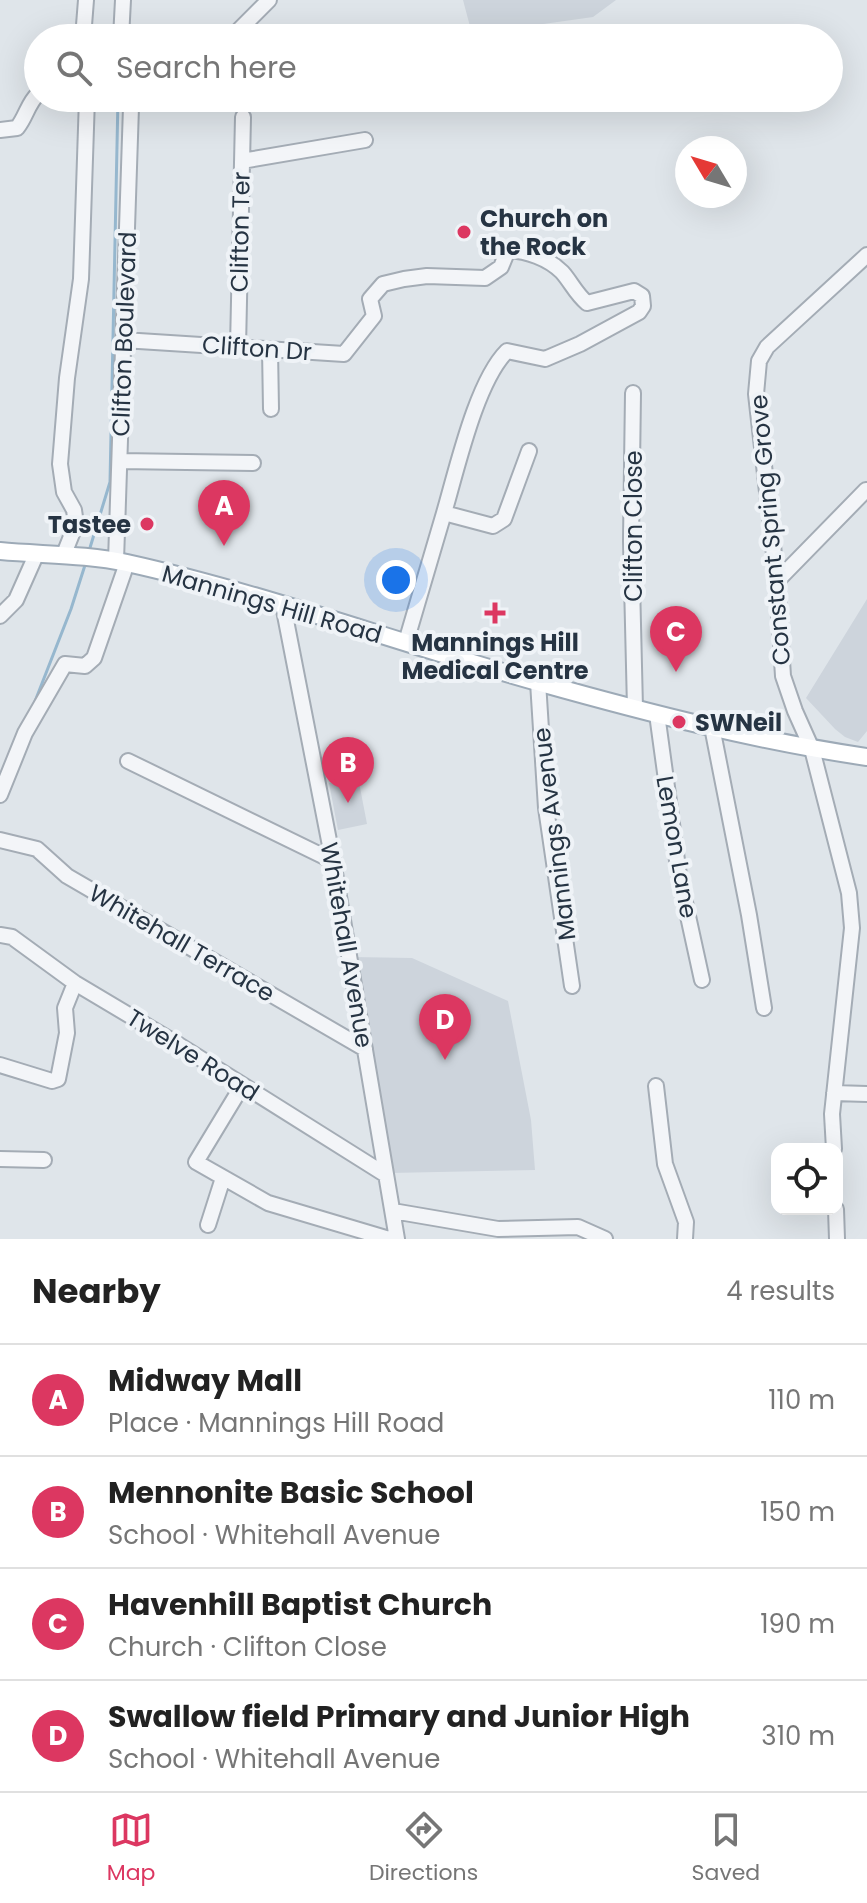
<!DOCTYPE html>
<meta charset="utf-8">
<style>
body{margin:0;font-family:Poppins,sans-serif;background:#f2f2f2;color:#222}
.controls{position:absolute;right:24px;bottom:24px;display:grid;overflow:hidden;border-radius:16px;box-shadow:0 8px 32px #0002}
.controls button{width:72px;height:72px;display:grid;place-items:center;padding:0;border:0;border-bottom:2px solid #e0e0e0;background:#fff;color:#222;font:40px sans-serif}
.compass{position:absolute;left:675px;top:136px;width:72px;height:72px;border-radius:50%;background:#fff;box-shadow:0 8px 32px #0002;rotate:308deg}
.you{position:absolute;left:396px;top:580px;width:28px;height:28px;margin:-20px;border:6px solid #fff;border-radius:50%;background:#1a73e8;box-shadow:0 0 0 12px #1a73e833}
.badge{display:grid;place-items:center;width:52px;height:52px;border-radius:50%;background:#dc3761;color:#fff;font-size:26px;font-weight:700}
.pin{position:absolute;translate:-50% -66px;filter:drop-shadow(0 2px 4px #0008)}
.pin::after{content:'';position:absolute;top:42px;width:28px;height:24px;background:inherit;clip-path:polygon(0 0,100% 0,50% 100%)}
.list{margin:0;padding:0;list-style:none}
h2{display:flex;justify-content:space-between;align-items:center;height:104px;margin:0;padding:0 32px;font-size:34px}
h2 small{font-size:26px;font-weight:400;color:#767676}
.list li{display:grid;grid-template-columns:52px 1fr auto;gap:24px;align-items:center;box-sizing:border-box;height:112px;padding:0 32px;border-top:2px solid #e0e0e0}
.list b{display:block;font-size:30px;white-space:nowrap}
.list p{margin:0;font-size:26px;white-space:nowrap;color:#767676}
.list em{font-size:26px;font-style:normal;color:#767676}
.icon{flex:none;width:44px;height:44px;fill:none;stroke:currentColor;stroke-width:2;stroke-linecap:round;stroke-linejoin:round}
.map{position:relative;flex:none;width:867px;height:1239px;overflow:hidden}
.search{position:absolute;background:#fff;box-shadow:0 8px 32px #0002;left:24px;right:24px;top:24px;height:88px;display:flex;align-items:center;gap:20px;box-sizing:border-box;padding:0 28px;border-radius:44px;color:#767676;font-size:30px}
.sheet{height:552px;background:#fff}
nav{display:flex;justify-content:space-around;align-items:center;box-sizing:border-box;height:112px;border-top:2px solid #e0e0e0;background:#fff;font-size:22px;color:#767676}
nav a{display:grid;justify-items:center;gap:4px}
nav .on{color:#dc3761}
.map>svg:first-child{display:block}
.built{fill:#cdd4dc}
.lines{fill:none;stroke-linecap:round;stroke-linejoin:round}
.stream{stroke:#96b7ce;stroke-width:3}
.minor-casing{stroke:#a4acb5;stroke-width:18}
.major-casing{stroke:#9daab7;stroke-width:20}
.minor{stroke:#f3f5f8;stroke-width:14}
.major{stroke:#fff;stroke-width:16}
.poi-dot{fill:#dc3761;stroke:#eff3f7;stroke-width:3}
.labels{text-anchor:middle;dominant-baseline:central;stroke-width:8;stroke-linejoin:round;paint-order:stroke}
.poi-label{font-size:24px;font-weight:bold;fill:#263443;stroke:#eff3f7;text-anchor:start}
.street-label{font-size:24px;fill:#263443;stroke:#eff3f7}
</style>
<div class="map">
<svg width="867" height="1239" viewBox="0 0 867 1239">
<rect width="100%" height="100%" fill="#dfe5ea"/>
<!-- built -->
<path class="built" d="M 463,0 L 616,0 L 593,17 L 472,34 Z
M 867,599 L 867,731 L 858,742 L 845,737 L 835,729 L 806,698 Z
M 358,777 L 367,824 L 338,830 L 329,783 Z
M 352,957 L 412,958 L 508,1001 L 531,1120 L 535,1170 L 390,1173 Z"/>
<g class="lines">
<!-- stream -->
<path class="stream" d="M 89,551 L 110,482 L 118,98
M 32,709 L 71,609 L 86,562"/>
<defs>
<path id="minor" d="M 83,38 L 86,0
M 121,38 L 123,0
M 231,38 L 269,0
M 131,107 L 135,101 L 144,98
M 0,130 L 17,128 C 26,117 28,103 38,94
M 242,161 L 365,140
M 123,340 L 344,354 L 374,316 L 370,299 L 383,284 L 404,279 L 427,276 L 485,278 L 501,267 L 508,250 C 527,251 548,258 562,272 C 571,282 576,294 587,303 L 634,291 L 642,296 L 643,306 L 639,312 L 580,344 L 545,359 L 507,351 C 476,382 457,469 444,513
M 238,347 L 243,117
M 270,349 L 271,409
M 633,393 L 631,541 L 635,708
M 120,461 L 253,463
M 64,554 L 76,524 L 74,510 L 64,492 L 60,464 L 67,378 L 81,279 L 87,98
M 116,561 L 131,107 L 129,98
M 777,581 L 866,490
M 283,605 L 333,861 L 397,1239
M 0,616 L 16,600 L 36,555
M 406,642 L 444,513 L 493,526 L 504,519 L 529,451
M 538,682 L 546,808 L 572,986
M 657,714 L 679,875 L 702,980
M 712,727 L 749,915 L 764,1008
M 128,761 L 333,861
M 0,795 L 25,733 L 65,664 L 85,666 L 94,658 L 127,563
M 0,840 L 37,849 L 67,876 L 365,1049
M 0,935 L 12,937 L 75,983 L 179,1045 L 386,1175
M 0,1065 L 52,1081 L 58,1079 L 67,1033 L 65,1008 L 75,983
M 242,1086 L 196,1162 L 268,1203 L 389,1239
M 656,1086 L 665,1164 L 686,1222 L 685,1239
M 834,1093 L 867,1094
M 834,1149 L 832,1114 L 852,928 L 849,893 L 812,749 L 795,711 L 783,676 L 777,581 L 756,394 L 759,361 L 767,347 L 867,255
M 0,1159 L 44,1160
M 836,1209 L 837,1239
M 393,1211 L 498,1229 L 578,1227 L 605,1239
M 208,1225 L 223,1178"/>
<path id="major" d="M 0,551 C 42,555 85,554 127,563 C 267,594 403,645 541,683 C 648,713 757,741 867,757"/>
</defs>
<!-- minor casing -->
<use href="#minor" class="minor-casing"/>
<!-- major casing -->
<use href="#major" class="major-casing"/>
<!-- minor -->
<use href="#minor" class="minor"/>
<!-- major -->
<use href="#major" class="major"/>
</g>
<!-- markers -->
<g class="poi-dot">
<circle cx="464" cy="232" r="8"/>
<circle cx="147" cy="524" r="8"/>
<path d="M491 601h8v8h8v8h-8v8h-8v-8h-8v-8h8z"/>
<circle cx="679" cy="722" r="8"/>
</g>
<g class="labels">
<!-- poi labels -->
<g class="poi-label">
<text x="480" y="218">Church on<tspan x="480" dy="28">the Rock</tspan></text>
<text x="131" y="524" text-anchor="end">Tastee</text>
<text x="495" y="642" text-anchor="middle">Mannings Hill<tspan x="495" dy="28">Medical Centre</tspan></text>
<text x="695" y="722">SWNeil</text>
</g>
<!-- street labels -->
<g class="street-label">
<text transform="translate(240 232) rotate(-89)">Clifton Ter</text>
<text transform="translate(124 334) rotate(-88)">Clifton Boulevard</text>
<text transform="translate(257 348) rotate(4)">Clifton Dr</text>
<text transform="translate(633 526) rotate(-90)">Clifton Close</text>
<text transform="translate(770 530) rotate(-95)">Constant Spring Grove</text>
<text transform="translate(272 604) rotate(16)">Mannings Hill Road</text>
<text transform="translate(554 834) rotate(-97)">Mannings Avenue</text>
<text transform="translate(677 847) rotate(80)">Lemon Lane</text>
<text transform="translate(182 943) rotate(30)">Whitehall Terrace</text>
<text transform="translate(347 945) rotate(80)">Whitehall Avenue</text>
<text transform="translate(193 1055) rotate(32)">Twelve Road</text>
</g>
</g>
</svg>
<div class="controls">
<button><svg class="icon" aria-label="locate" viewBox="0 0 24 24"><circle cx="12" cy="12" r="6"/><path d="M12 2v4M12 18v4M2 12h4M18 12h4"/></svg></button>
</div>
<svg class="compass" viewBox="-18 -18 36 36"><path d="M0-13l5 13h-10z" fill="#e53935"/><path d="M0 13l5-13h-10z" fill="#767676"/></svg>
<div class="you"></div>
<div class="pin badge" style="left:224px;top:546px">A</div>
<div class="pin badge" style="left:348px;top:803px">B</div>
<div class="pin badge" style="left:676px;top:672px">C</div>
<div class="pin badge" style="left:445px;top:1060px">D</div>
<div class="search"><svg class="icon" aria-label="search" viewBox="0 0 24 24"><circle cx="10" cy="10" r="6"/><path d="M15 15l6 6"/></svg>Search here</div>
</div>
<section class="sheet">
<h2>Nearby<small>4 results</small></h2>
<ul class="list">
<li><span class="badge">A</span><div><b>Midway Mall</b><p>Place · Mannings Hill Road</p></div><em>110 m</em></li>
<li><span class="badge">B</span><div><b>Mennonite Basic School</b><p>School · Whitehall Avenue</p></div><em>150 m</em></li>
<li><span class="badge">C</span><div><b>Havenhill Baptist Church</b><p>Church · Clifton Close</p></div><em>190 m</em></li>
<li><span class="badge">D</span><div><b>Swallow field Primary and Junior High</b><p>School · Whitehall Avenue</p></div><em>310 m</em></li>
</ul>
</section>
<nav>
<a class="on"><svg class="icon" aria-label="map" viewBox="0 0 24 24"><path d="M3 6l6-2 6 2 6-2v14l-6 2-6-2-6 2zM9 4v14M15 6v14"/></svg>Map</a>
<a><svg class="icon" aria-label="directions" viewBox="0 0 24 24"><path d="M12 3l9 9-9 9-9-9zM9 14v-3h6M13 9l2 2-2 2"/></svg>Directions</a>
<a><svg class="icon" aria-label="saved" viewBox="0 0 24 24"><path d="M7 4h10v16l-5-4-5 4z"/></svg>Saved</a>
</nav>
